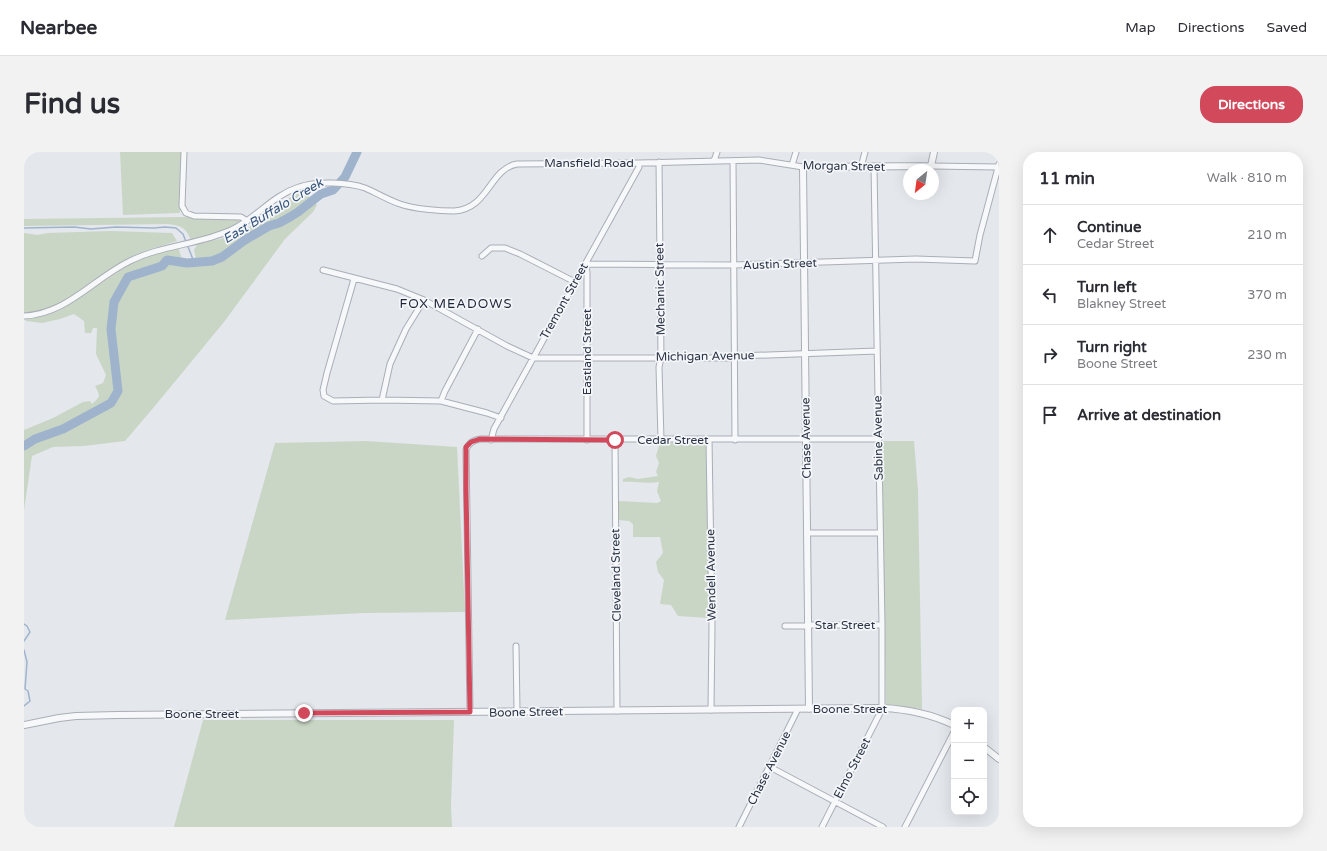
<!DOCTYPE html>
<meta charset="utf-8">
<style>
body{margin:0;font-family:"Varela Round",sans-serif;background:#f2f2f3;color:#2b2b33}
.controls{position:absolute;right:12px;bottom:12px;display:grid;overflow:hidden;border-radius:8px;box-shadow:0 4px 16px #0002}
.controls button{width:36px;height:36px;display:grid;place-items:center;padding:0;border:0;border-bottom:1px solid #e1e1e2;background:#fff;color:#2b2b33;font:20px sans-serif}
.compass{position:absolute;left:879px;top:12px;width:36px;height:36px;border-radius:50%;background:#fff;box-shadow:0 4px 16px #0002;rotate:209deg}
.stop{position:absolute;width:12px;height:12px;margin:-9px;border:3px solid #d1495b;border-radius:50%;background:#fff}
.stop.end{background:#d1495b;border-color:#fff;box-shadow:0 1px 4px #0008}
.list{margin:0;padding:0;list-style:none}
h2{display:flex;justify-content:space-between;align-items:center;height:52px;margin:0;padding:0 16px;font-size:17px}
h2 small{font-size:13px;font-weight:400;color:#7c7c81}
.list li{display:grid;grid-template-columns:26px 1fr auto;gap:12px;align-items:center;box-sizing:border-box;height:60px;padding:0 16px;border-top:1px solid #e1e1e2}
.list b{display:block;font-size:15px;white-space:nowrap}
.list p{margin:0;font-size:13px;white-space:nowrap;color:#7c7c81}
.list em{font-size:13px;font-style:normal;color:#7c7c81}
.icon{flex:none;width:22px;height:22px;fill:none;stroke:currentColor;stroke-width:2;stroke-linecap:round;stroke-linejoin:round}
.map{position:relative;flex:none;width:975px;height:675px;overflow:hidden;border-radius:16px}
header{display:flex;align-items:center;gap:24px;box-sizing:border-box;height:56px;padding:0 20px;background:#fff;border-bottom:1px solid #e1e1e2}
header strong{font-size:19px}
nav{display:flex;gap:22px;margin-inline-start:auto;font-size:14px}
.intro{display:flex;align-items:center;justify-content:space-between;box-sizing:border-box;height:96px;padding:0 24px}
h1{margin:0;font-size:28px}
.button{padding:10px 18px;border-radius:16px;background:#d1495b;color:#fff;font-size:14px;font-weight:700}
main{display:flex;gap:24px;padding:0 24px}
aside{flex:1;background:#fff;border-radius:16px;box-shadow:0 4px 16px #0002}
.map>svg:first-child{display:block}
.green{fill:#c9d6c5}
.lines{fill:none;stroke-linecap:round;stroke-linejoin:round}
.stream{stroke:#9fb4cc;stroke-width:1.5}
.river{stroke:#9fb4cc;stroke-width:9}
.minor-casing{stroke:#a9aeb7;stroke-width:7}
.tertiary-casing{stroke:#a9aeb7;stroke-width:8}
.minor{stroke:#f7f8fa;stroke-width:5}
.tertiary{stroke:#f7f8fa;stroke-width:6}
.route{stroke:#d1495b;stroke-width:5}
.labels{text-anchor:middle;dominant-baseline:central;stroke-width:3.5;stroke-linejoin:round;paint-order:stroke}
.street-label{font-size:12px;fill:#2b3445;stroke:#f4f6f9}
.water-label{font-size:13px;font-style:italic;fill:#34527a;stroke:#f4f6f9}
.neighbourhood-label{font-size:13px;letter-spacing:1px;fill:#1d2536;stroke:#f4f6f9}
</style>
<header>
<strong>Nearbee</strong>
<nav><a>Map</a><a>Directions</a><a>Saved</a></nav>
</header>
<div class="intro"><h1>Find us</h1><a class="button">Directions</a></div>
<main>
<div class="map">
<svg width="975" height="675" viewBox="0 0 975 675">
<rect width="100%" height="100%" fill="#e4e7ec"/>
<!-- green -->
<path class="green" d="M 96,0 L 158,0 L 156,60 L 155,61 L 99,63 Z
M 280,38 L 293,53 L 289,60 L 261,87 L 200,170 L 130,255 L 101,289 L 60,294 L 29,295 L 8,304 L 0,358 L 0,278 L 29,266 L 59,250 L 66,249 L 68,252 C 77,244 76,244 71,234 L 79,231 L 82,223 L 72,202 L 73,176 L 69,176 L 67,181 L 61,181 L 60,169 L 50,162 L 36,167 L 18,171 L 2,169 L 1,166 L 14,165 L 36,158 L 108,111 L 121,105 L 154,95 L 158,107 L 172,107 L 170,98 L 174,91 C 192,88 212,85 227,74 C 231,70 234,66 238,63 C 251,53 266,45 280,38 Z
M 159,65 L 212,66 L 216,69 C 208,79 180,84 167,88 C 161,75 158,74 144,72 L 0,74 L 0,67 Z
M 86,79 L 148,81 L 153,89 C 135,95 116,99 99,109 C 66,128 40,159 0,161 L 0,81 L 13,83 L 24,81 Z
M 342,289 L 433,295 L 441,460 L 340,461 L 201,468 L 251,291 Z
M 677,289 L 679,290 L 682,293 L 684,369 L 684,466 L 654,464 L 647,453 L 636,452 L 640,428 L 634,420 L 632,410 L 639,401 L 636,385 L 609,385 L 609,372 L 605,369 L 594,368 L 594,349 L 633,351 L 637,349 L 633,339 L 635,330 C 623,332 611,329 599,330 L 599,327 L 605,325 L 614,327 L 634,324 L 632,320 L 635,311 L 632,304 L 636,290 Z
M 857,289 L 890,289 L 894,339 L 898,557 L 863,553 L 862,551 Z
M 179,568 L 430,568 L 427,654 L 428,675 L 150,675 Z"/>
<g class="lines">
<!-- stream -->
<path class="stream" d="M 0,76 L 50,75 L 67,77 L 92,75 L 130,76 L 141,75 L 152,76 L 159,82 L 170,110
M 0,472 L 3,474 L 6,480 L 0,489
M 0,498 L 3,510 L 1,537 L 4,539 L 6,549 L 0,554"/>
<!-- river -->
<path class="river" d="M 0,294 L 11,287 L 39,277 L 87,251 L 94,239 L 87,177 L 90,150 L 104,125 L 138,114 L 143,108 L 163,111 L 188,109 L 198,105 L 221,88 L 245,74 L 255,71 L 266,65 L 274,60 L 288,49 L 297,42 L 309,38 L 321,25 L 333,0"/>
<defs>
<path id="minor" d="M 160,0 L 158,54 L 162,61 L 170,64 L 217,65 L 223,69
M 690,9 L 693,0
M 709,9 L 711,288
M 635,10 L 637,206 L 635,215 L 637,288
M 768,13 L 772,0
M 907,14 L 974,15
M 837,15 L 841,0
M 458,104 L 467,96 L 481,96 L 496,102 L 551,130
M 299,118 L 373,137 L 400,148 L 483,194 L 509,206 L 706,206 L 714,204 L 853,199
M 330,127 L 303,221 L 299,238 L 300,244 L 309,249 L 358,248 L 417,249 L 463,261 L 477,266
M 0,164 C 43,162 69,127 106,109 C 138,93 174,93 207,78 C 232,67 247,44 275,35 C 292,29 324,30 341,36 C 353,41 364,48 376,52 C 390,57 416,59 430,59 C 465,57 465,17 493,12 L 615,11 L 735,8 L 779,15
M 358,248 L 366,212 L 382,177 L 400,148
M 417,249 L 421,239 L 454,177
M 685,287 L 688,475 L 687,558
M 467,288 L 470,277 L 492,237 L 615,15 L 615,11
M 563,288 L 563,120 L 561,112 L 709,113 L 892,107 L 951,109 L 956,83 L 975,12
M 591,288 L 593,559
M 783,381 L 856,381
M 784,473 L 858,473
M 761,474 L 784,474
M 492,494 L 493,559
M 446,560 L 442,298 C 444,291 449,288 457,287 L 855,287
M 746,615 L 859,675
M 715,675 L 774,557
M 798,675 L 856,561 L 858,556 L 858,473 L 850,15
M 881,675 L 930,580"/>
<path id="tertiary" d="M 785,557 L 779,15 L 907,14 L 910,0
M 0,573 L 35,566 L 52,564 L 93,563 L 858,556 C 883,557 907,562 930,573
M 960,595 L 975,607"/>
</defs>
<!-- minor casing -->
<use href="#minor" class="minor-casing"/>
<!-- tertiary casing -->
<use href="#tertiary" class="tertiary-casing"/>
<!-- minor -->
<use href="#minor" class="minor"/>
<!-- tertiary -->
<use href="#tertiary" class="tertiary"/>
</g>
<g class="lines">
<!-- route -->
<path class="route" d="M 280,561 L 446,560 L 442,337 L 442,295 L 447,290 L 456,287 L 591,288"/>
</g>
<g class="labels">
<!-- street labels -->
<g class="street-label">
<text x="565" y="11">Mansfield Road</text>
<text transform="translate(820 14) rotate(1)">Morgan Street</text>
<text transform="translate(756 112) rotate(-2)">Austin Street</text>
<text transform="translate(636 137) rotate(-91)">Mechanic Street</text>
<text transform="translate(540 149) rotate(-61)">Tremont Street</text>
<text transform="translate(563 200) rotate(-90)">Eastland Street</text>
<text transform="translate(681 204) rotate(-1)">Michigan Avenue</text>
<text transform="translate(782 286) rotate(-91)">Chase Avenue</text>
<text transform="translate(854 286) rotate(-91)">Sabine Avenue</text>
<text x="649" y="288">Cedar Street</text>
<text transform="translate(592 423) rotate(-91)">Cleveland Street</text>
<text transform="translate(687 423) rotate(-91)">Wendell Avenue</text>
<text x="821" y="473">Star Street</text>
<text x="826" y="557">Boone Street</text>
<text transform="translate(502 560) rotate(-1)">Boone Street</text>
<text x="178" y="562">Boone Street</text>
<text transform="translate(745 616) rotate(-63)">Chase Avenue</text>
<text transform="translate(828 616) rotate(-63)">Elmo Street</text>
</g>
<!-- water labels -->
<g class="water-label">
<text transform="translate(249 59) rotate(-31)">East Buffalo Creek</text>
</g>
<!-- neighbourhood labels -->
<g class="neighbourhood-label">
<text x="432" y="152">FOX MEADOWS</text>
</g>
</g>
</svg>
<div class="controls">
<button>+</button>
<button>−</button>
<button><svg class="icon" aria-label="locate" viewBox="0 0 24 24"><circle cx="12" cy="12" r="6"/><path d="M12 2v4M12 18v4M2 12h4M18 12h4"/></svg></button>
</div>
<svg class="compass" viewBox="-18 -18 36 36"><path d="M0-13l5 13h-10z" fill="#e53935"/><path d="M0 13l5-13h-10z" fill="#7c7c81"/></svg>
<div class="stop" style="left:591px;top:288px"></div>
<div class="stop end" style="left:280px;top:561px"></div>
</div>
<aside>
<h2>11 min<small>Walk · 810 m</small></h2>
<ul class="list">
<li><svg class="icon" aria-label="ahead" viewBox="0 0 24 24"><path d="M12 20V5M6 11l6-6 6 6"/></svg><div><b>Continue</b><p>Cedar Street</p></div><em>210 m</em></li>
<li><svg class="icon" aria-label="left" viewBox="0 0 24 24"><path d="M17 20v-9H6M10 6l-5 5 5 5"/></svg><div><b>Turn left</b><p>Blakney Street</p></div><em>370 m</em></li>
<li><svg class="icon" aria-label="right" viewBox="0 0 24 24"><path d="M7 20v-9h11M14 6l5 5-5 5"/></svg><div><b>Turn right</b><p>Boone Street</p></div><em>230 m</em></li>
<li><svg class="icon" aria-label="arrive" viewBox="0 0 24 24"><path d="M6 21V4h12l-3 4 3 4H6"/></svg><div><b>Arrive at destination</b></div></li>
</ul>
</aside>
</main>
